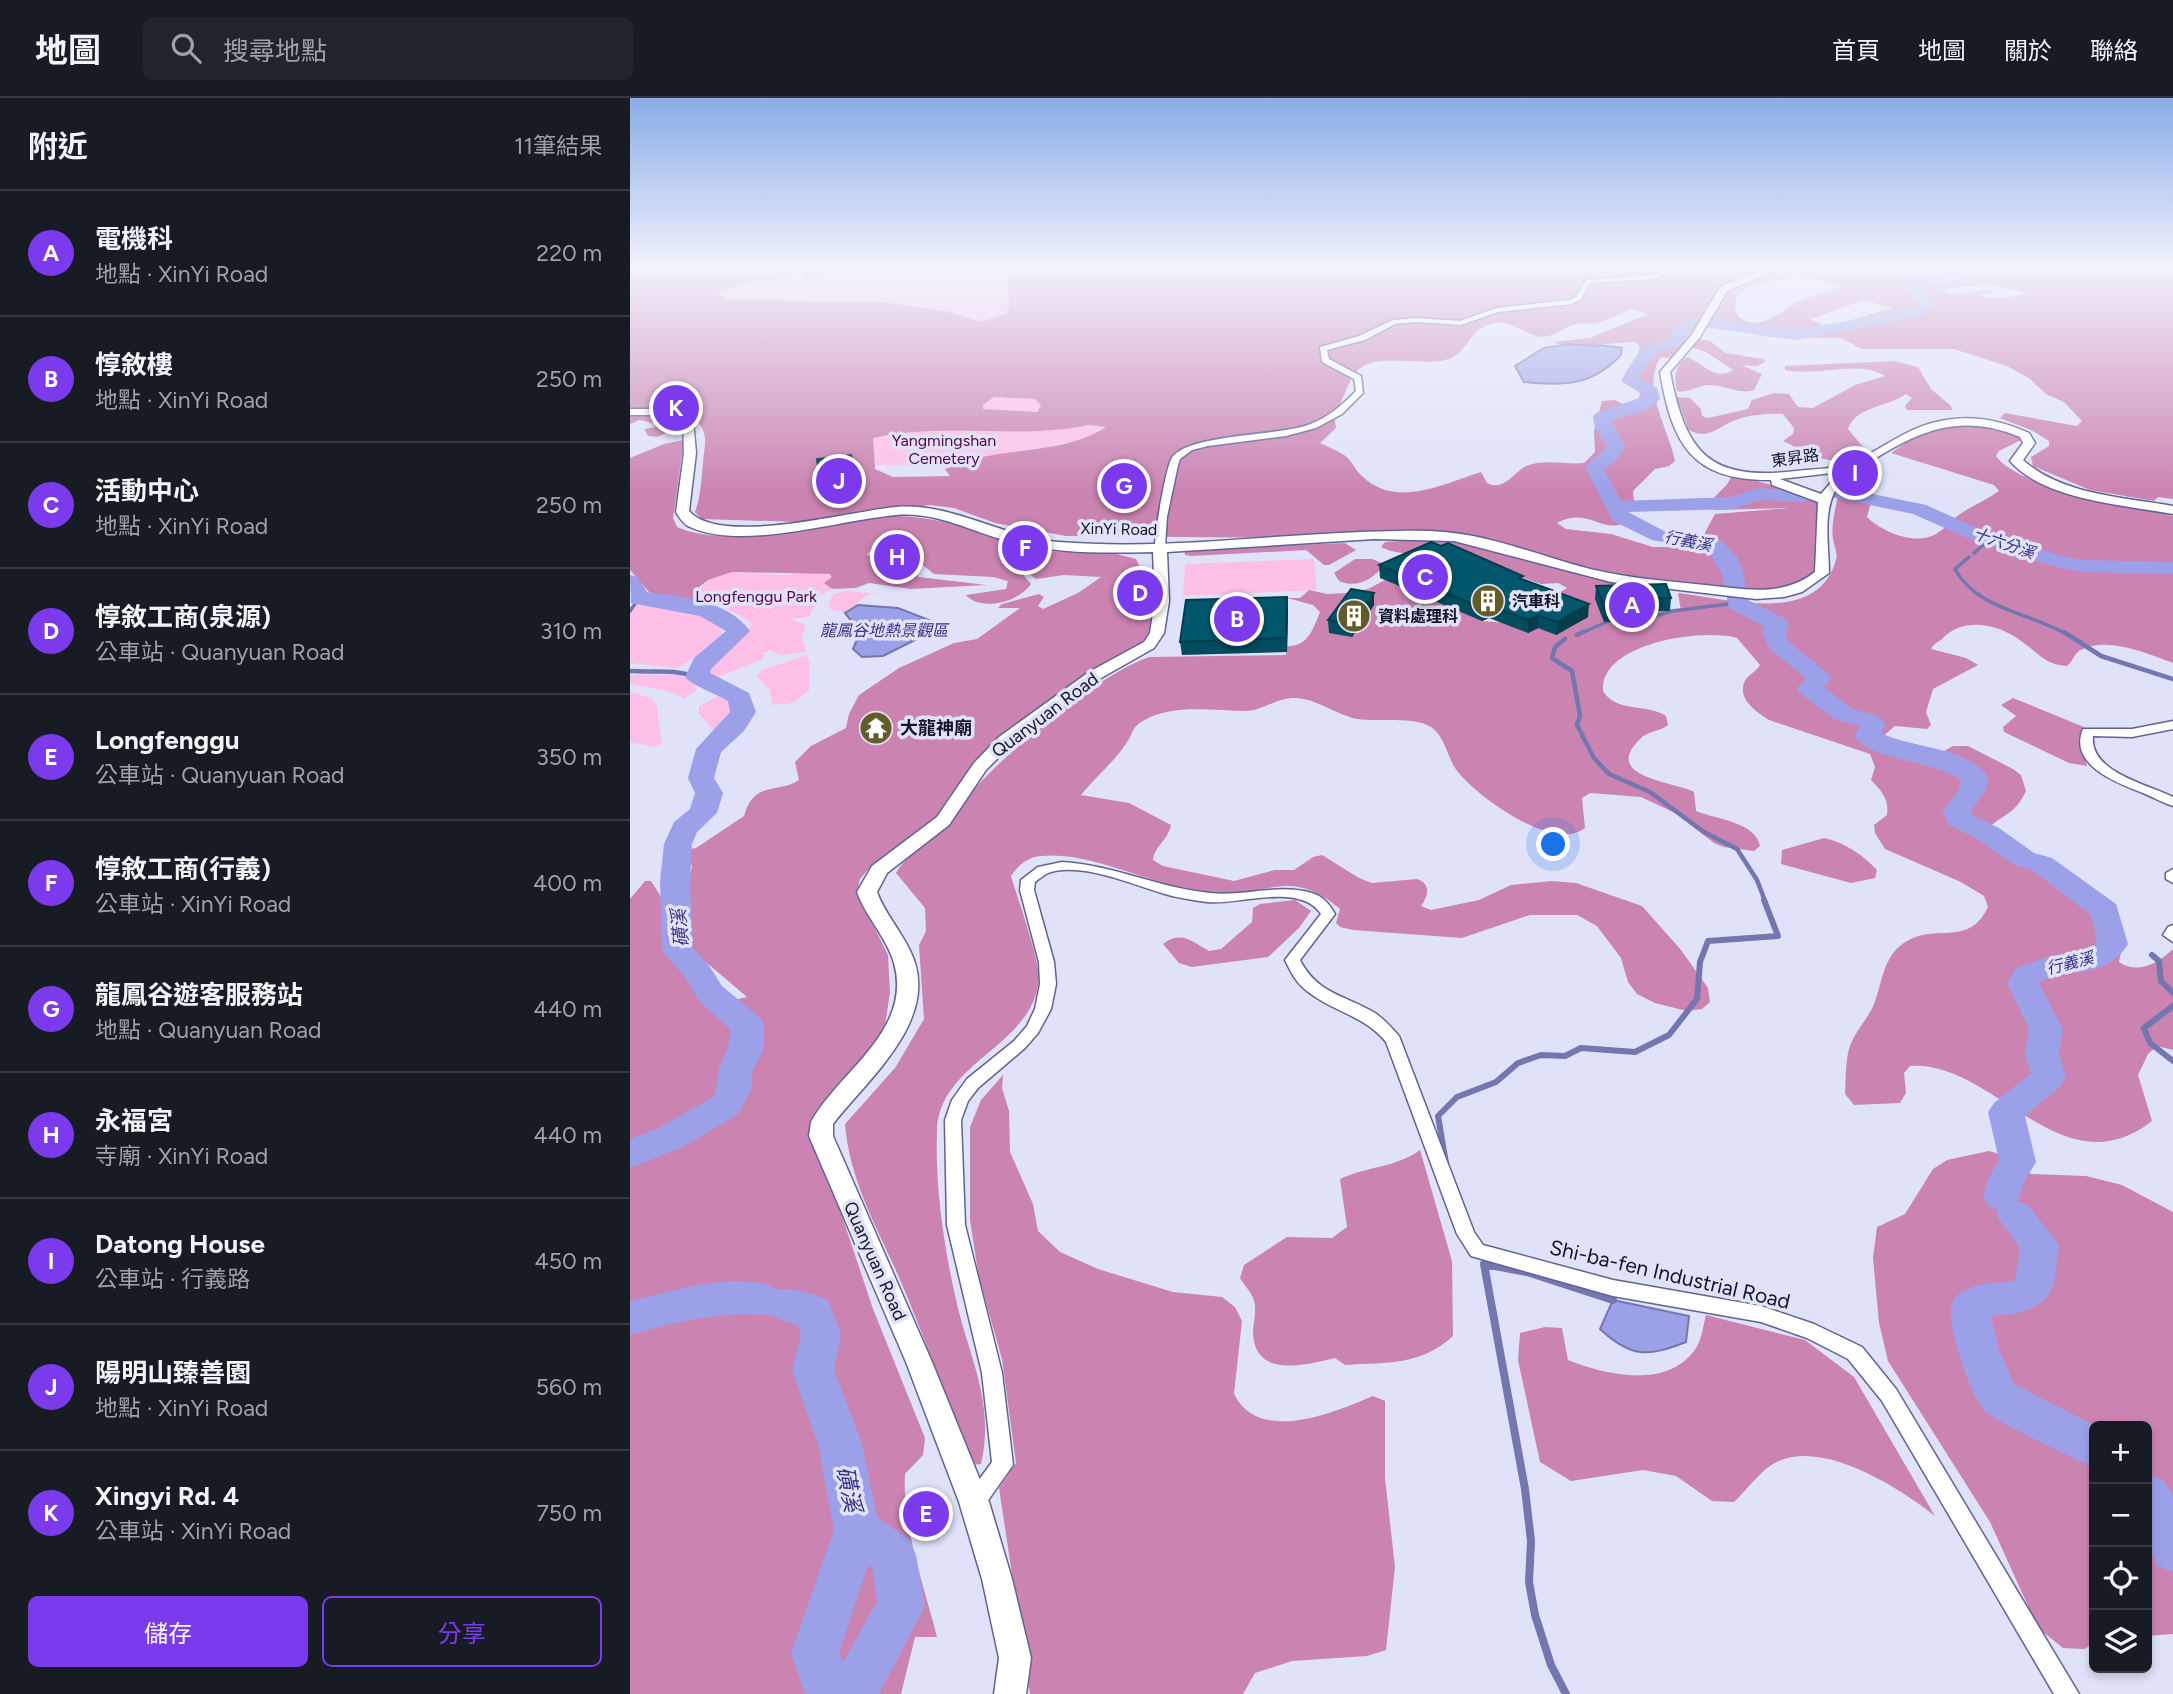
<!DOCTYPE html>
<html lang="zh-TW">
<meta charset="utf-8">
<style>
body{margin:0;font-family:Figtree,"Noto Sans TC",sans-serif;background:#20242c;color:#f1f3f6}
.controls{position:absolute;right:21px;bottom:21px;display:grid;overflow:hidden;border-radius:10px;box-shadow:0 4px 10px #0003}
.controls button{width:63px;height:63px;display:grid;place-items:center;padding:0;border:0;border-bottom:2px solid #363941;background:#171b24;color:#f1f3f6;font:35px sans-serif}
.you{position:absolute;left:924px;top:747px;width:24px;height:24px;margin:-18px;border:5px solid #fff;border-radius:50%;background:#1a73e8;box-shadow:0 0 0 10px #1a73e833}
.badge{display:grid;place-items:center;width:46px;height:46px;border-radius:50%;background:#7c3aed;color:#fff;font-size:23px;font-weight:700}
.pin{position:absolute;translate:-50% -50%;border:4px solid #fff;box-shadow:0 2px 7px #0006}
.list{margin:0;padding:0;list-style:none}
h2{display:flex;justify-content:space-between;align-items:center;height:91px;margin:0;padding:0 28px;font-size:30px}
h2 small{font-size:23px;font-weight:400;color:#9ea1a6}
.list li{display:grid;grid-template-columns:46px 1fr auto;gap:21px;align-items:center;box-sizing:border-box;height:126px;padding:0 28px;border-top:2px solid #363941}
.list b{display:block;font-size:26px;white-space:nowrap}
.list p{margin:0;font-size:23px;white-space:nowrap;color:#9ea1a6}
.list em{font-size:23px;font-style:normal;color:#9ea1a6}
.actions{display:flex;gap:14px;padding:21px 28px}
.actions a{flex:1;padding:16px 0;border:2px solid #7c3aed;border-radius:10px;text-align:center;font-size:24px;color:#7c3aed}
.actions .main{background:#7c3aed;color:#fff}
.icon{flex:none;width:38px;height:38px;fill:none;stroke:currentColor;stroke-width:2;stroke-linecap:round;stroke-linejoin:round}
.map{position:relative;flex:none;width:1543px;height:1596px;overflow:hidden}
header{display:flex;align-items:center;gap:42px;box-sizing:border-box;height:98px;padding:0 35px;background:#171b24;border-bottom:2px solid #363941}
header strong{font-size:33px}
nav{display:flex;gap:38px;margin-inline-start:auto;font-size:24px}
.search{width:490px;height:63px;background:#20242c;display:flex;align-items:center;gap:18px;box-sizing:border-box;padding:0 24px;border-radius:10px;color:#9ea1a6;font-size:26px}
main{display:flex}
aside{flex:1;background:#171b24}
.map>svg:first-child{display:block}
.green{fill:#fec0e7}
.forest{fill:#cb84b2;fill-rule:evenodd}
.water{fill:#9ca0e9;stroke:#7376af;stroke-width:2}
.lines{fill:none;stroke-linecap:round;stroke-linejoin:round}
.stream-far3{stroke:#7376af;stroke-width:3.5}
.stream-far2{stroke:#7376af;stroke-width:4.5}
.stream-far1{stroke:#7376af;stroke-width:6}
.stream{stroke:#7376af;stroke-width:8}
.river{fill:#9ca0e9;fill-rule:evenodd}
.street-casing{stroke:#606393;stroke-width:3}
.secondary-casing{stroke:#606393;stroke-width:3}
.street{fill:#fff;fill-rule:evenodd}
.secondary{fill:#fff;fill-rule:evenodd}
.wall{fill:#034b5d}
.shaded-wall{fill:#023d4c}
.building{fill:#03576c;stroke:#023d4c;stroke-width:2}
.labels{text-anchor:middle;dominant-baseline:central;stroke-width:7;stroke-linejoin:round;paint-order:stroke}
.far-park-label{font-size:16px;fill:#5a0246;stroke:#e0e2f9}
.far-street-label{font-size:16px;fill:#141528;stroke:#e0e2f9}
.far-water-label{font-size:16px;font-style:italic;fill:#383285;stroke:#e0e2f9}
.far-poi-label{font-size:16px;font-weight:bold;fill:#141528;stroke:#e0e2f9;text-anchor:start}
.street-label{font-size:18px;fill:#141528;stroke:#e0e2f9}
.poi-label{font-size:18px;font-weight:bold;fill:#141528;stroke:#e0e2f9;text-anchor:start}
.water-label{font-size:19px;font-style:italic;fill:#383285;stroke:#e0e2f9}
.near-street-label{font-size:21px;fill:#141528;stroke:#e0e2f9}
.near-water-label{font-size:23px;font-style:italic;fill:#383285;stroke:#e0e2f9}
</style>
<header>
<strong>地圖</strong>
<div class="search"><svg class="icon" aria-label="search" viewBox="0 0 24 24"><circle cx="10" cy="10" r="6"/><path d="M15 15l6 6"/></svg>搜尋地點</div>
<nav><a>首頁</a><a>地圖</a><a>關於</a><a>聯絡</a></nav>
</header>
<main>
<aside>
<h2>附近<small>11筆結果</small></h2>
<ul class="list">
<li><span class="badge">A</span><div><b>電機科</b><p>地點 · XinYi Road</p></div><em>220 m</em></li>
<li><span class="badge">B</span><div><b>惇敘樓</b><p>地點 · XinYi Road</p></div><em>250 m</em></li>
<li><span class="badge">C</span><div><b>活動中心</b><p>地點 · XinYi Road</p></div><em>250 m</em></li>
<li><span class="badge">D</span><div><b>惇敘工商(泉源)</b><p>公車站 · Quanyuan Road</p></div><em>310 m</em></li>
<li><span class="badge">E</span><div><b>Longfenggu</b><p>公車站 · Quanyuan Road</p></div><em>350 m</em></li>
<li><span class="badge">F</span><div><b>惇敘工商(行義)</b><p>公車站 · XinYi Road</p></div><em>400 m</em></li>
<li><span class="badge">G</span><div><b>龍鳳谷遊客服務站</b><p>地點 · Quanyuan Road</p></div><em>440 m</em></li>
<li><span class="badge">H</span><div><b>永福宮</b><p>寺廟 · XinYi Road</p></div><em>440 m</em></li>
<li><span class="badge">I</span><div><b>Datong House</b><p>公車站 · 行義路</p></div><em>450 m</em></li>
<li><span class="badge">J</span><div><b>陽明山臻善園</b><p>地點 · XinYi Road</p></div><em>560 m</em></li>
<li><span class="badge">K</span><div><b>Xingyi Rd. 4</b><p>公車站 · XinYi Road</p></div><em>750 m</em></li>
</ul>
<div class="actions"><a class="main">儲存</a><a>分享</a></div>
</aside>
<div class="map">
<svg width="1543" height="1596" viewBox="0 0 1543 1596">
<rect width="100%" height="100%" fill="#e0e2f9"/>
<!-- green -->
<path class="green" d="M 238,169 L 376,169 L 379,209 L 376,216 L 350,224 L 320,214 L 100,202 L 86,195 L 117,184 L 157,180 L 156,175 L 174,173 L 174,179 Z
M 364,299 L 405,301 L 412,308 L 407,314 L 352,312 L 353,307 Z
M 459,327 L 477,329 L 463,337 L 420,349 L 355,358 L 315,371 L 303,367 L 244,367 L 243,340 C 314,324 388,342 459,327 Z
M 684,461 L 687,492 L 553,498 L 555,466 Z
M 102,474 L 153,477 L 187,474 L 203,479 L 194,485 L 202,491 L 189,498 L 179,519 L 161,521 L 176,527 L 172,540 L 176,554 L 151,557 L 139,552 L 134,555 L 133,561 L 88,579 L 81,579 L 73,572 L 80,560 L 121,528 L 120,524 C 103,512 84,507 68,494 L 78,482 Z
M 217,493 L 252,496 L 239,496 L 215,515 L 200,511 L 199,503 L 204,496 Z
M 12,504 L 74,518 L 88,525 L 93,538 L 86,547 L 48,570 L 0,565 L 0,509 Z
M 177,557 L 180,565 L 179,593 L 163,605 L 142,607 L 140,592 L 127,579 L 130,573 Z
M 0,577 L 48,577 L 64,583 L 66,593 L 54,600 L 34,592 L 0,586 Z
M 0,594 L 22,600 L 27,608 L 32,646 L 24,649 L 0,644 Z
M 90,597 L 101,599 L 109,607 L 106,619 L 85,635 L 69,616 L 69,608 Z"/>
<!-- forest -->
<path class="forest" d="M 0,169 L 125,169 L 139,172 L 140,175 L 151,175 L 158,169 L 238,169 L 173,180 L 173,173 L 157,175 L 157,180 L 117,184 L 86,195 L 100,202 L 252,204 L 320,214 L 350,224 L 376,216 L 379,209 L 376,169 L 1144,169 L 1088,192 L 1047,256 L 1042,260 L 1031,259 C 1010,288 1039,331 1045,363 L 1039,368 L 1025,371 L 1003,393 L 1004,404 L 992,426 C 970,434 957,409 927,425 L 936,431 L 981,436 L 1023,449 L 1043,449 L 1071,442 L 1085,416 L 1160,410 L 1085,412 L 1080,408 C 1084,395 1096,392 1101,379 L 1108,378 L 1175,396 L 1190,406 L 1185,476 L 1154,495 L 1089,492 L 952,469 L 819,437 L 667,440 L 436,438 L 365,425 L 324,410 L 300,407 L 169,424 L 72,421 L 65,414 C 71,398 71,383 73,366 C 73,358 76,347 75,339 C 71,308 22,311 0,312 ZM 1001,211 L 1018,216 L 960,240 L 924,244 C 941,254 984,243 1006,244 L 1010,249 L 1004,269 L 995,280 L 1010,294 L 1009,301 L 997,308 L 985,302 L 972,303 L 964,333 L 965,354 L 954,365 C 937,367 916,361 899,367 C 884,372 876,394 857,385 L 851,374 C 813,386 766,411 732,378 C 725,372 722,362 714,357 C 707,352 698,349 690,345 L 706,330 L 704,315 C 715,302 717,283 727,273 C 747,252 797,271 821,260 C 837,253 841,231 860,226 C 882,220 896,238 911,239 C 925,239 933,229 946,226 C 952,224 960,227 967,225 C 978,222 990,216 1001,211 ZM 364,299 L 405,301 L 411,308 L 407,314 L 353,311 L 353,307 ZM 459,327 L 476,329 C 442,351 396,351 357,358 C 343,360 328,367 315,371 L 320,378 L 263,379 L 245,371 L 243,340 C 314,324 388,342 459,327 Z
M 1155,169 L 1543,169 L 1543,401 L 1528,399 L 1524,403 L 1460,392 L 1403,368 L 1401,359 L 1419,348 L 1419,343 L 1403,333 L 1370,320 L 1375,315 L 1447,328 L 1452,323 L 1434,304 L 1416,296 L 1400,281 L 1377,268 L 1324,251 L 1232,251 L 1211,240 L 1140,239 L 1083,229 C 1081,191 1130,165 1163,179 L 1120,188 L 1107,198 L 1105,211 L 1108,218 C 1131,238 1154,208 1174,201 C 1186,197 1199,193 1212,188 L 1148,172 ZM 1362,187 L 1397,195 C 1383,199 1363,203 1349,197 L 1365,194 C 1347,188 1326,202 1311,193 L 1327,188 ZM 1234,202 L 1262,210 L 1198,229 L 1180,221 Z
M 1069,241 L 1080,243 L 1096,255 L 1133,261 L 1135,264 L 1127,268 L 1111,267 L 1132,276 L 1124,292 C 1111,297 1094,287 1080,287 C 1068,287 1057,296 1047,293 C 1044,278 1044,270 1056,259 C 1073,264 1084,284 1103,272 L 1076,254 L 1062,249 Z
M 1264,263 L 1288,269 L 1301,291 L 1321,308 L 1322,312 L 1277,312 L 1275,308 L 1282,300 L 1276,296 C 1259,309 1225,308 1218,331 L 1238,355 C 1199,370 1188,360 1153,343 L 1163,336 L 1164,330 L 1153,316 C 1138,315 1113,317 1099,325 C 1085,332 1075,341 1059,332 L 1046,299 L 1060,300 L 1071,311 L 1072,318 L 1078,320 L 1118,311 L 1122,302 L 1144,295 L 1159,296 L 1168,309 L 1183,310 L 1225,287 L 1255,278 C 1228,261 1187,279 1155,272 L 1155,268 Z
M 0,315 L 28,318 L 46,326 L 47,330 L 27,339 L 18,338 L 14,331 L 26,329 L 23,325 L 9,322 L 0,326 Z
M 1314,326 L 1364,329 L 1389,337 L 1391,342 L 1369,353 L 1366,358 C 1388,390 1503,409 1543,418 L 1543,565 C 1518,556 1477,538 1451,552 C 1445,554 1443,563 1437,568 C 1414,567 1408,554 1391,543 C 1367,525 1333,519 1312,541 C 1307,545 1303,546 1301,551 L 1336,560 L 1348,567 L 1303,591 L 1296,614 L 1301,627 L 1297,631 L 1265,628 L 1251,640 L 1254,645 L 1300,661 L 1323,648 L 1338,648 L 1383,671 L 1391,677 L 1396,693 C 1384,718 1372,716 1355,733 L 1356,742 C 1396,777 1470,790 1494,839 L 1489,864 C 1507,877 1529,865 1543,851 L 1543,952 L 1527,948 L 1518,956 L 1508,977 L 1522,1023 C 1431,1094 1365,962 1280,968 L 1274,975 L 1276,995 L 1270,1005 L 1224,1007 L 1215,996 C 1216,981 1215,962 1220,948 C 1225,933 1238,921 1244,906 C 1253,883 1253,855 1279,842 C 1308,826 1339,849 1358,809 L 1354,798 L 1331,784 L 1255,751 L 1245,735 L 1244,727 L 1257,717 C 1259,700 1252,694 1241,682 L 1245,669 L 1240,656 L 1139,622 C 1127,614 1108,602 1114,585 C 1116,578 1126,574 1130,567 L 1107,540 C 1073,531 993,543 976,577 C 973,581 973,588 973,593 C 986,615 1016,605 1036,618 L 1038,627 C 1029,634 1019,632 1010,641 C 970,680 1047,684 1064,694 L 1066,713 C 1085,721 1126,724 1130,748 L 1124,753 L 1094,749 L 1084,745 L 1045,715 L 1011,699 L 960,695 L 952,700 L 955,730 C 924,755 848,699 828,674 C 817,661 816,639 801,629 C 784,618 748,624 727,621 C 704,616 685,599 662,600 C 645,601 631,613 616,613 C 583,613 541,605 511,624 C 503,629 503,634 499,641 C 486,663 466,678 451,697 L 499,705 L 541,727 C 538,742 524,749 523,762 L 533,768 L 604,783 L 645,772 L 664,772 L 683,759 L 692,757 L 729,780 L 742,785 L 787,781 C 801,786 799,797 791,808 L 801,812 L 849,802 L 881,787 L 922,783 L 946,785 L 1012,808 L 1051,852 L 1078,890 L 1080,904 L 1072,911 L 1057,913 L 1025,905 L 1007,896 L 998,884 L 991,860 L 967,828 L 947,817 L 900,817 L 832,840 L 723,832 L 710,829 L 706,825 L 710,811 C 661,770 642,797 589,795 C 532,794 465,752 411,758 C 398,759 388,767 381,778 C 387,798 410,864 409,880 C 404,949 309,963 307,1033 C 305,1090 314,1150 327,1206 C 340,1261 365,1306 351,1366 L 341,1367 C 317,1304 295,1239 268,1177 C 246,1128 219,1080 215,1026 L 265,970 L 294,921 L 289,847 L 296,833 L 295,810 L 266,775 C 276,757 294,750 309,736 C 323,724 332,704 345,690 C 386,646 463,580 519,559 L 656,557 L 657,548 C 678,549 683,531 690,514 L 683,507 L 657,500 L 670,500 L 679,492 L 697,496 L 718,495 L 738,491 L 755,482 L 791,498 L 849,470 L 856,463 C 835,442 783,466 751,449 L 755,444 L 816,440 L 1005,487 L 1003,517 L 1011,513 L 1051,513 L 1048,495 C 1097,500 1187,529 1206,462 C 1208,455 1204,448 1203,441 C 1201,427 1205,412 1208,398 L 1241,404 L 1237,419 C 1252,434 1284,447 1304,437 C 1313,433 1318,425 1326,419 C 1339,409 1355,403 1369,393 L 1364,387 L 1261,355 L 1291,334 ZM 879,475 L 911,486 L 928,485 L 937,490 L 879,525 L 852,523 Z
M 54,342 L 43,420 L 47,429 C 104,454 199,419 260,418 C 304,417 344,432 385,446 L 396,453 L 479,454 L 506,461 L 511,471 L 512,502 L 523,506 C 527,521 520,536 510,547 L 399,619 L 304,722 L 240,769 L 230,781 L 227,794 L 258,857 L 260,894 L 255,928 L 249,947 L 183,1031 L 243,1211 L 295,1340 L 293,1357 L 275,1376 C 272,1430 294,1487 307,1539 L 285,1539 L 271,1596 L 0,1596 L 0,801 L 15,783 L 21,783 C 41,813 33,808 39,840 C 43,866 79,891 100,903 L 117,899 L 57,848 L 51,815 L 62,768 L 51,753 L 66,750 L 114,718 C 124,682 148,696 169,682 L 165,664 L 181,648 L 216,630 L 219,616 L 229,597 L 269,570 L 324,545 L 347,541 L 390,510 L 368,510 L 372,506 L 409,496 L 414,499 L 408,508 L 413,511 L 448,495 L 471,479 L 434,477 L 406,481 L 395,473 L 394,478 L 401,486 C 389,504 351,514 336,497 L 376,491 L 378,483 L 363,479 L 304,476 L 276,454 L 254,450 L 240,453 L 237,457 L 253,459 L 261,465 L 274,462 L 289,479 L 356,487 L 281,491 L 239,485 L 226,490 L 202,491 L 194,485 L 202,479 L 199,476 L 102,474 L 78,482 L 68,490 L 68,494 L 81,505 L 47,503 L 19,494 L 0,472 L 0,360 L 34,346 Z
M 715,445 L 726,452 L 699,467 L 694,467 L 676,452 L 561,458 L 555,457 L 554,451 Z
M 725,461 L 742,461 L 755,466 C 743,481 728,491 709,483 L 704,475 Z
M 1383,600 L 1454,629 L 1451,642 L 1457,668 L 1439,665 L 1374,634 L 1373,629 L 1386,618 L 1371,607 Z
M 1194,740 C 1214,744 1233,757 1247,772 L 1245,780 L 1221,785 L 1151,766 L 1152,752 Z
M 665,802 L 681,813 L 669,830 L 638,859 L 562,869 L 549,865 L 533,846 C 552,832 562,844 579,853 L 591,851 L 622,824 L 623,810 L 630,806 Z
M 373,977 L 372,990 L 379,1013 L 380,1054 L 403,1106 L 408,1133 L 430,1154 L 468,1171 L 543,1194 L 592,1199 L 605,1209 L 612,1223 L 604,1296 C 629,1347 705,1314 743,1298 L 755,1303 L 755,1380 L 765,1469 L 756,1552 L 737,1558 L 662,1563 L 625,1575 L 613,1596 L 400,1596 L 369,1390 L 386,1365 L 372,1261 L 349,1180 L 340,1122 L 340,1029 L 351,1002 Z
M 790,1052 L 822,1163 L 823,1238 C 790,1268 758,1264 715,1267 L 705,1260 C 675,1267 625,1281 623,1235 C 623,1226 627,1212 624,1203 C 623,1196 614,1187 610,1180 L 614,1167 L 657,1139 L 702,1140 L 717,1129 L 710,1081 C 738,1068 765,1070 790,1052 Z
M 1359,1053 L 1379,1059 L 1401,1076 L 1456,1078 L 1492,1087 L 1543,1114 L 1543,1536 L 1517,1538 L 1517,1328 L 1464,1328 L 1464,1546 L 1454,1551 L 1433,1550 L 1408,1530 L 1360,1424 L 1258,1263 L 1249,1225 L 1243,1160 L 1247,1129 L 1275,1116 L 1303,1071 L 1317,1062 Z
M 1076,1217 L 1175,1242 L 1224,1279 L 1305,1418 C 1270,1390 1189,1338 1143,1366 C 1129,1374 1116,1393 1104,1404 L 1082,1403 L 1046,1378 L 1013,1372 L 941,1383 L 910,1364 L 888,1262 L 890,1235 L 915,1229 L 932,1230 L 938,1262 C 976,1277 1035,1291 1064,1253 C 1072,1243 1073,1228 1076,1217 Z"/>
<!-- water -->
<path class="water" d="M 940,246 C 958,249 974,246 992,250 L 991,257 C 962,288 933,288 894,284 L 885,268 L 914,250 Z
M 228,507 L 268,510 L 307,525 L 305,532 L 253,558 L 232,559 L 223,551 L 230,534 L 215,515 Z
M 983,1202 L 1059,1218 L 1056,1244 C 1018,1259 1001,1260 970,1231 Z"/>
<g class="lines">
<!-- stream-far3 -->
<path class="stream-far3" d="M 1344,455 L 1360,441
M 1339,459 L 1325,471 C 1346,511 1401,515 1436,536
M 0,513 L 9,500
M 999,523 L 1010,523 L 1042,513 L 1107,505
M 949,536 L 979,523"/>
<!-- stream-far2 -->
<path class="stream-far2" d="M 1434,534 L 1471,558 L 1543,581
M 947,537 L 953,534
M 935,541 L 925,549 L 922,560 L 942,573 L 950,618 L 947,627 L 964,660 L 979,676 L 1020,694 L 1074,734 L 1107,751 L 1127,782 L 1135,803
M 0,573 C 27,575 40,570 67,579"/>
<!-- stream-far1 -->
<path class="stream-far1" d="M 1522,857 L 1529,863 L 1531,883 L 1543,895
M 1543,908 L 1514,930 L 1520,945 L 1543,963
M 816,1065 L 808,1018 L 827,999 L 866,984 L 888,965 L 911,957 L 935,958 L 951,950 L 1005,954 L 1039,937 L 1067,901 L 1070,864 L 1078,843 L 1148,838 L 1134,802"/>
<!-- stream -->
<path class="stream" d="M 936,1596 L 921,1567 L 905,1517 L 899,1484 L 901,1443 L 895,1391 L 854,1166 L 897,1174 L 983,1202"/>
<!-- river -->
<path class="river" d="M 1336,169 L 1352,169 L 1337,180 L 1291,190 L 1304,207 L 1288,219 L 1166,242 L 1073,229 L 1059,231 C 1057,253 1038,247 1025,257 C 1019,262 1013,274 1009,281 L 1027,290 L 1030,301 C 1018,315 998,317 981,322 L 995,349 L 986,363 L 974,371 L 991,403 L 1101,399 L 1128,390 L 1181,394 L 1184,398 L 1174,404 L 1130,402 L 1103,411 L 998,414 L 1034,433 L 1092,443 L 1107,459 L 1113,473 L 1118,502 L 1156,521 L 1159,526 L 1156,535 L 1158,543 L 1202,579 L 1194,589 L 1222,611 L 1248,618 L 1256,627 L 1251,635 C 1283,651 1337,648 1358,679 L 1356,692 L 1341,713 L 1342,717 L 1369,730 L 1404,755 L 1422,760 L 1486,806 L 1498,846 C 1474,884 1442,866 1409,885 L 1433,931 L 1429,956 L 1436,979 L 1431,988 L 1395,1018 L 1406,1064 L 1394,1084 L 1388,1103 L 1398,1107 L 1429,1147 C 1424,1183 1429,1204 1388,1215 C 1379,1217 1370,1216 1361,1219 L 1369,1252 L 1384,1286 L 1466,1328 L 1464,1369 C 1447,1362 1364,1323 1354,1312 C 1340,1297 1312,1217 1324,1201 C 1337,1184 1366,1186 1385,1183 L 1390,1150 L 1366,1117 L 1369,1112 L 1359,1109 L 1353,1099 L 1358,1081 L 1369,1062 L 1358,1014 L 1364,1005 L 1401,975 L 1395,956 L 1399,931 L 1377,885 L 1386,870 L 1424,857 L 1457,853 L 1467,844 L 1461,817 L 1402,772 L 1384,767 L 1349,742 L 1319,727 L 1313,713 L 1329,692 L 1331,682 C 1304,662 1241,663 1224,638 L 1230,628 L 1204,621 L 1170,595 L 1167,590 L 1176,580 L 1140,551 L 1132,535 L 1135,529 L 1099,510 L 1092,476 L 1078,452 L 1022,442 L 983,423 L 955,369 L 977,349 L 965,330 L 963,319 L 966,315 L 1012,299 L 1012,296 L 991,283 C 997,273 1005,257 1014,250 C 1033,235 1031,257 1047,225 L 1073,219 L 1166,232 L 1283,211 L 1289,206 L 1276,189 L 1278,186 Z
M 1209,389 L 1296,407 L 1354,433 L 1428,457 L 1451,462 L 1543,464 L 1543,476 L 1451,474 L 1423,468 L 1340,441 L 1283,416 L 1202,399 L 1199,395 Z
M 0,477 L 8,479 L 17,494 C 51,499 98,502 120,533 L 81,571 L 80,575 L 119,595 L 126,614 L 114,633 L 91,654 L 84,680 L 93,695 L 87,715 L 67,734 L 62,746 L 60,783 L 63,850 L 78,866 L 92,888 L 129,919 L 134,927 L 134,951 L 122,974 L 122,991 L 107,1017 L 53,1049 L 0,1070 L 0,1041 L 27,1031 L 83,999 C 88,990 86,986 88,976 C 91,958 100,956 100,931 L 69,903 L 55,879 L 32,853 L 30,783 L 34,746 L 44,724 L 60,711 L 65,695 L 58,680 L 66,651 L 100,614 L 98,603 C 87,596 61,587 55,579 L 64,560 L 96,533 L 70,518 L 1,505 Z
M 101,1183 L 133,1185 L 148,1192 C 163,1188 184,1197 198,1202 L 211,1237 L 204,1272 L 232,1346 L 247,1419 L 279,1441 L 286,1457 L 295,1508 L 249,1596 L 175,1596 L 161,1555 L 204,1432 L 188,1346 L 162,1272 L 171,1237 L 168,1227 C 158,1225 144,1218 137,1217 C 90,1213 45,1224 0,1237 L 0,1203 L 66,1187 ZM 238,1467 L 242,1469 L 247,1504 L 213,1564 L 209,1555 Z
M 1517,1376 L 1533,1382 L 1543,1397 L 1543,1474 L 1527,1468 L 1517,1443 Z"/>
<defs>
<path id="street" d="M 1040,169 L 1049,169 L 1025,181 L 960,185 L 951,201 L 941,206 L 868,214 L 831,227 L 786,224 L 765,226 L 735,242 L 697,252 L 699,261 L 731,278 L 733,295 L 712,316 L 686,330 L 656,338 L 578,348 L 562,352 L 550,361 L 548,367 L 537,419 L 535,448 L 530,451 L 525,448 C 525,435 536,366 543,358 C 563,336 645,338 678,327 C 698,320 712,307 726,293 L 724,281 L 692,264 L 690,249 L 729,238 L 763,222 L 786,220 L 830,223 L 867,210 L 939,202 L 946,199 L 956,182 L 1024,177 Z
M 1543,623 L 1543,631 L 1502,639 L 1463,638 C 1459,674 1517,686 1543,699 L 1543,708 C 1533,705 1523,699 1513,695 C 1487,685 1438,667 1453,631 L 1502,631 Z
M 432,764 C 483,767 529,790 580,795 C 614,799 647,785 682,795 C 694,799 699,806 705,816 L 670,862 C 687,896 715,897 745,915 C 754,921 761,929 769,938 L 844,1134 L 853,1147 L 983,1182 L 1131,1208 L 1184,1226 L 1232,1249 L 1266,1291 L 1449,1596 L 1424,1596 L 1252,1303 L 1218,1261 L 1177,1240 L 1131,1224 L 983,1198 L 841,1158 L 827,1136 L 756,944 C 734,917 703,914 677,893 C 666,885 661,874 655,862 L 691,816 C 670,784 609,807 577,804 C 563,802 548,800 535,796 C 504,787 450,763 418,775 C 414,777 409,781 405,784 L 404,792 L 424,864 L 426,886 L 421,911 L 408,935 L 395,950 L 348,990 L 338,1003 L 331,1022 L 335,1127 L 372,1275 L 383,1367 L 352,1411 L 344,1414 L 336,1411 L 333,1404 L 362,1364 L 352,1275 L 317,1127 L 315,1022 L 322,1002 L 337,981 L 384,943 L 397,928 L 405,911 L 410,886 L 409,864 L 390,792 L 391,782 L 408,769 Z
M 1543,771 L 1543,785 L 1536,781 L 1536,775 Z
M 1543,827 L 1543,844 L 1533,837 L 1538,829 Z"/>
<path id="secondary" d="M 1140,169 L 1152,169 L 1097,193 L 1070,239 L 1040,274 C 1056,356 1079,383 1166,373 C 1183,371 1208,371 1224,364 C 1256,349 1280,327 1316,322 C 1346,317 1372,323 1399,335 L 1405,345 L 1393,362 C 1432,397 1493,399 1543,408 L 1543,416 C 1494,407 1414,402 1380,363 L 1393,345 L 1390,339 C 1332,315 1291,331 1240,364 C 1227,372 1211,381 1204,395 C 1193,418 1199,450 1199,475 L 1172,494 L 1154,499 L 1126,501 L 981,484 L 824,443 L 744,441 L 537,454 L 539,503 L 534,535 L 524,550 L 471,580 L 381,647 L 356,672 L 319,727 L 257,775 L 247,794 C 256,819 277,839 285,865 C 304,927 237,982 203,1026 L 203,1038 L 302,1264 L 359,1404 L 382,1481 L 401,1560 L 396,1596 L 364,1596 L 369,1560 L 352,1481 L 329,1404 L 276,1264 L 179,1038 L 181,1024 C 209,973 283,933 264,865 C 257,840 236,819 227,794 L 242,768 L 307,719 L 344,665 L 369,639 L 459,574 L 514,544 L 520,535 L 525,503 L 523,454 C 477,455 430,456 385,445 C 345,436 309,413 266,417 C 210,422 112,453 60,429 C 54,427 49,419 46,414 L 54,355 L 53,326 L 27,317 L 0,317 L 0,311 L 28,311 L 63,322 L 66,355 L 59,413 C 91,449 220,413 266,409 C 322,404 373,440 429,444 C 542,453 655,434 769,433 C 793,432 819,433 843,438 C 883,446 921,461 960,471 C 998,480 1036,483 1075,487 C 1114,491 1152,500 1185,474 L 1188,404 L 1142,387 L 1141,382 C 1062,383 1042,346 1030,274 L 1061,238 L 1090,189 ZM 1210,374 L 1191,396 L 1150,381 Z"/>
</defs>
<!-- street casing -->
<use href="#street" class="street-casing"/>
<!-- secondary casing -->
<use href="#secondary" class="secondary-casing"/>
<!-- street -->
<use href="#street" class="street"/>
<!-- secondary -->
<use href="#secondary" class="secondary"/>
</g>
<!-- wall -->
<path class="wall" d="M 749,467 L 893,481 L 958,519 L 926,537 L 908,530 L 898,535 L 859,520 L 852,523 L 750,480 Z
M 966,488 L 1041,500 L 1040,513 L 1013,513 L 1012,517 L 1006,517 L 1006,523 L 974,524 L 965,501 Z
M 744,507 L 722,539 L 699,535 L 698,522 Z
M 658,512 L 657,554 L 552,557 L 550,544 Z"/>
<!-- shaded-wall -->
<path class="shaded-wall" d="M 221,357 L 229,393 L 194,397 L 191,386 Z
M 744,495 L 744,507 L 722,539 L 722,526 Z
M 657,499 L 658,512 L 657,554 L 656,540 Z
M 959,506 L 958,519 L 926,537 L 927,524 Z
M 860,507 L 859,520 L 852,523 L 852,510 Z
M 908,517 L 908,530 L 898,535 L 898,522 Z"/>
<!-- building -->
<path class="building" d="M 221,357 L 227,381 L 191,386 L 187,361 Z
M 801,444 L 811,448 L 818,445 L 893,478 L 889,480 L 959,506 L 927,524 L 908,517 L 898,522 L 860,507 L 852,510 L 749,467 Z
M 1036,486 L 1041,500 L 1013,500 L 1014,504 L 1004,505 L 1007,510 L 975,511 L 966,488 Z
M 721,491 L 744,495 L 722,526 L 698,522 Z
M 657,499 L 656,540 L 550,544 L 556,502 Z"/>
<!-- sky -->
<linearGradient id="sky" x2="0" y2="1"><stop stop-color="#89ace8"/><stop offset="0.43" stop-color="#f1f2fc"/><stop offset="1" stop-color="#f1f2fc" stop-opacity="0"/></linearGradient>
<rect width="1543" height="393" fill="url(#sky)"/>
<!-- icons -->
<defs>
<symbol id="building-disc" viewBox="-11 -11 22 22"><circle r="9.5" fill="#635c28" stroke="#e0e2f9"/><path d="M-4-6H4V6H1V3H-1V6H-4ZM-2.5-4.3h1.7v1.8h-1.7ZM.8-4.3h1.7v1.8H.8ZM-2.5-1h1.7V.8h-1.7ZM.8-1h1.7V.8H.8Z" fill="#fff"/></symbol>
<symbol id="temple-disc" viewBox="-11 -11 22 22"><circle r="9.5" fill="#635c28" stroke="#e0e2f9"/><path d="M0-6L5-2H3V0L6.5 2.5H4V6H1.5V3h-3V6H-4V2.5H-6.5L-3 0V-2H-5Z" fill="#fff"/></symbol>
</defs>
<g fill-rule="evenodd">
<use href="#building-disc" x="839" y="484" width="38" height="38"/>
<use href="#building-disc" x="705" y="499" width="38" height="38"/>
<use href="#temple-disc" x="227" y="611" width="38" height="38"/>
</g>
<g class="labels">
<!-- far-park labels -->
<g class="far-park-label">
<text x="314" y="342">Yangmingshan<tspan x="314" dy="18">Cemetery</tspan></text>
<text x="126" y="498">Longfenggu Park</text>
</g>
<!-- far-street labels -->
<g class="far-street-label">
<text transform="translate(1165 360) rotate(-8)">東昇路</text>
<text transform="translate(489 431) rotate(1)">XinYi Road</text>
</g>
<!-- far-water labels -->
<g class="far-water-label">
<text transform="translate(1058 443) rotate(11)">行義溪</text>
<text transform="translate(1374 445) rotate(19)">十六分溪</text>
<text x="254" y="532">龍鳳谷地熱景觀區</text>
<text transform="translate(1440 865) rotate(-14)">行義溪</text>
</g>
<!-- far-poi labels -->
<g class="far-poi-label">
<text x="882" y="503">汽車科</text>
<text x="748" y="518">資料處理科</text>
</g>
<!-- street labels -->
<g class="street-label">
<text transform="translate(415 617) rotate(-37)">Quanyuan Road</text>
<text transform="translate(245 1163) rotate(66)">Quanyuan Road</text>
</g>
<!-- poi labels -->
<g class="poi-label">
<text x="270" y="630">大龍神廟</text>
</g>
<!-- water labels -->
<g class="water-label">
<text transform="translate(50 830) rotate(-95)">磺溪</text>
</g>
<!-- near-street labels -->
<g class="near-street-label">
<text transform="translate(1040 1176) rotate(13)">Shi-ba-fen Industrial Road</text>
</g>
<!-- near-water labels -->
<g class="near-water-label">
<text transform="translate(219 1391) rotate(79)">磺溪</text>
</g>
</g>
</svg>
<div class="controls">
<button>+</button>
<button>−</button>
<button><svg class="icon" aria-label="locate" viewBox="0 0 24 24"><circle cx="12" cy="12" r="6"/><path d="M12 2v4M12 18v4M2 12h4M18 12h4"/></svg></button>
<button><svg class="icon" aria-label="layers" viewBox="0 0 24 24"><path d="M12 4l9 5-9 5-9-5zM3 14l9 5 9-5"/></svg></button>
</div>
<div class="you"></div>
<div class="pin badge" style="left:1002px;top:507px">A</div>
<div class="pin badge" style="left:607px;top:521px">B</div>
<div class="pin badge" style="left:795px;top:479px">C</div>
<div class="pin badge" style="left:510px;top:495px">D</div>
<div class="pin badge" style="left:296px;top:1416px">E</div>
<div class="pin badge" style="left:395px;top:450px">F</div>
<div class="pin badge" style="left:494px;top:388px">G</div>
<div class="pin badge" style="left:267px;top:459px">H</div>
<div class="pin badge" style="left:1225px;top:375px">I</div>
<div class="pin badge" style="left:209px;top:383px">J</div>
<div class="pin badge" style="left:46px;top:310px">K</div>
</div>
</main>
